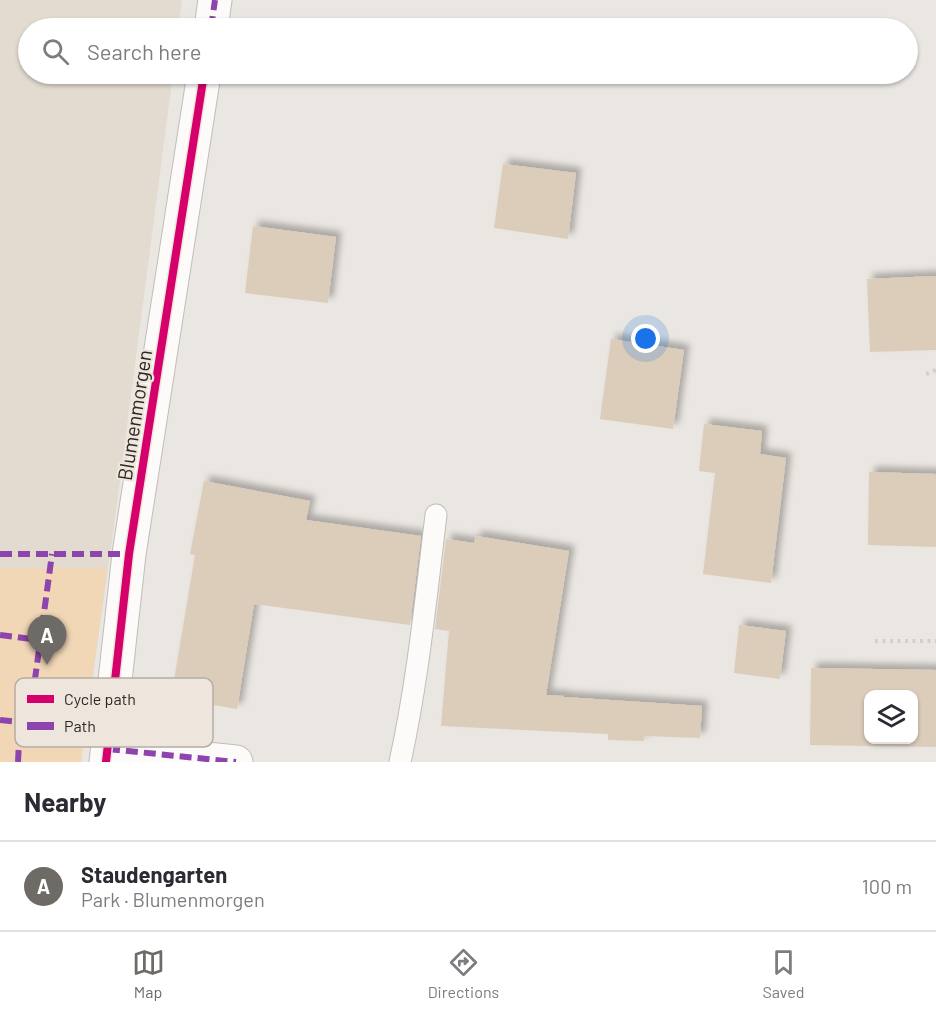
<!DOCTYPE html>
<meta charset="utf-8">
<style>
body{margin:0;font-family:Barlow,sans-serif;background:#f7f7f7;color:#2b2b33}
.controls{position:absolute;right:18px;bottom:18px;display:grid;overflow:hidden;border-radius:12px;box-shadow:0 2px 4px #0004}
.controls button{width:54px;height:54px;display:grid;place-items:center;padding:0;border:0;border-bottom:2px solid #e1e1e2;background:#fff;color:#2b2b33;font:30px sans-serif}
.you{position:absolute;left:646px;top:339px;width:21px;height:21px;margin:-15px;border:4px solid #fff;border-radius:50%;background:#1a73e8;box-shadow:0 0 0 9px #1a73e833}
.badge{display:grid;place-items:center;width:39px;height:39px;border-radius:50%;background:#6e6a66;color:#fff;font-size:20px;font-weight:700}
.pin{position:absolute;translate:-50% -50px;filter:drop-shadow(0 2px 3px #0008)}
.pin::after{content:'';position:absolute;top:32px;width:21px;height:18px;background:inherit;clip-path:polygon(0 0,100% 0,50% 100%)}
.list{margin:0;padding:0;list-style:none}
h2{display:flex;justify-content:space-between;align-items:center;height:78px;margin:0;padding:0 24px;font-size:26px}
h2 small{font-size:20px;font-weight:400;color:#7c7c81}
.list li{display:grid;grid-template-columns:39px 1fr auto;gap:18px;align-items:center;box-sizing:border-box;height:90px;padding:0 24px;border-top:2px solid #e1e1e2}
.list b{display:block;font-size:22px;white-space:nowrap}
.list p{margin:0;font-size:20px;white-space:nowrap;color:#7c7c81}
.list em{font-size:20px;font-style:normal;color:#7c7c81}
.icon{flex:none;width:33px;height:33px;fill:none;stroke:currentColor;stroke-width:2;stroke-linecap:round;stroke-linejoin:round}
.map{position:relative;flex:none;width:936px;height:762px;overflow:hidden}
.search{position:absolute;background:#fff;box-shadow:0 2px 4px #0004;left:18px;right:18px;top:18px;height:66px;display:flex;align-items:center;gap:15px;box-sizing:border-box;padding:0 21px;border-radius:33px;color:#7c7c81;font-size:22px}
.sheet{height:168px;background:#fff}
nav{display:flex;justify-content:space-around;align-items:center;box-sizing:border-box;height:84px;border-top:2px solid #e1e1e2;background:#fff;font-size:16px;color:#7c7c81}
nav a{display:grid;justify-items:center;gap:3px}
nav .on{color:#6e6a66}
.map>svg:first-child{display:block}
.built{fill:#e3dbd0}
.garden{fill:#f2d7b7}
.building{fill:#dccdbb;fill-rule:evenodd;filter:url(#shadow)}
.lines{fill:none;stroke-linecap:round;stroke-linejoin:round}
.service-casing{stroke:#c1bdb9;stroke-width:23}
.minor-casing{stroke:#c1bdb9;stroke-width:35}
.path{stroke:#d0cfcd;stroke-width:4;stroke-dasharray:3 4.5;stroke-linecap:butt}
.service{stroke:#fcfbfa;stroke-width:21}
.minor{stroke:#fcfbfa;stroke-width:33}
.quiet{stroke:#8e44ad;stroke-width:6;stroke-dasharray:12 6;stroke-linecap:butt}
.cycleway-casing{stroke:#eee6dd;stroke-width:11}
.cycleway{stroke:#d6006c;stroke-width:8}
.labels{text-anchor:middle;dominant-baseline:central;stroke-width:4.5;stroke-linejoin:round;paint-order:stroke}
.street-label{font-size:20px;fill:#2b2824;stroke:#eee6dd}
.key{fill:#eee6dd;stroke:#b4ada6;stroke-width:1.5}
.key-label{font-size:16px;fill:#2b2824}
</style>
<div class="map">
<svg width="936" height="762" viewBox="0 0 936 762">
<defs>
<filter id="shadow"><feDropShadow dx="5.5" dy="-5.5" stdDeviation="3" flood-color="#0004"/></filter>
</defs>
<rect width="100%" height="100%" fill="#eae6e1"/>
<!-- built -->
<path class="built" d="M 0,0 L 182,0 L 178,28 L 28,28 L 28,74 L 173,74 L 115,518 L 81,762 L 0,762 Z"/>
<!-- garden -->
<path class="garden" d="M 0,568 L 107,568 L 81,762 L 0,762 Z"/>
<!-- building -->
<path class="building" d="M 503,164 L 576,173 L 568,239 L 494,228 Z
M 253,226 L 336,237 L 328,303 L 245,293 Z
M 936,276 L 936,350 L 870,352 L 867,279 Z
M 611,339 L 684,350 L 673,429 L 600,419 Z
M 704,424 L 762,431 L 760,454 L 786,458 L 771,583 L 703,574 L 715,473 L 699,471 Z
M 869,472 L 936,474 L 936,547 L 868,545 Z
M 204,481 L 310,501 L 306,520 L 421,536 L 410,625 L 254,604 L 237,709 L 171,698 L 195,555 L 190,554 Z
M 476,536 L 569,551 L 546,695 L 564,696 L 564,697 L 702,706 L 700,738 L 644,736 L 644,741 L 608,740 L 608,734 L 441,726 L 449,631 L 435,629 L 446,539 L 474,543 Z
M 739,625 L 786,631 L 780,679 L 734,673 Z
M 811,668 L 936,670 L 936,747 L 810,745 ZM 868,694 L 914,694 L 914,740 L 868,740 Z"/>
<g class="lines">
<defs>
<path id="service" d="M 400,762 C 418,680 426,597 436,515"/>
<path id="minor" d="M 211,28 L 215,0
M 108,749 L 236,762
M 106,762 L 129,554 L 204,74"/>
</defs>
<!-- service casing -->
<use href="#service" class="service-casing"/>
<!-- minor casing -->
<use href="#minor" class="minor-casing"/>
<!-- path -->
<path class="path" d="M 926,374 L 936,370
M 875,641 L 936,641"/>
<!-- service -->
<use href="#service" class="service"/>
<!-- minor -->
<use href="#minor" class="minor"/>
<!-- quiet -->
<path class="quiet" d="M 211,28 L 215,0
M 0,554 L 129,554
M 0,635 L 40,640
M 0,720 L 29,723 L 52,554
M 108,749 L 236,762
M 18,762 L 20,722"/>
<defs>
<path id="cycleway" d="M 106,762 L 129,554 L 204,74"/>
</defs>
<!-- cycleway casing -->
<use href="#cycleway" class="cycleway-casing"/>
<!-- cycleway -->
<use href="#cycleway" class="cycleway"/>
</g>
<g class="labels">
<!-- street labels -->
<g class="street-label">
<text transform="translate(134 415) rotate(-81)">Blumenmorgen</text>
</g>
</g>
<!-- legend -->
<rect x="15" y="678" width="198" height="69" rx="9" class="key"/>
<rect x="27" y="695" width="27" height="8" fill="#d6006c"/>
<rect x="27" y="722" width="27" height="8" fill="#8e44ad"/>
<g class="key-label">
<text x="64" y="705">Cycle path</text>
<text x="64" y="732">Path</text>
</g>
</svg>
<div class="controls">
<button><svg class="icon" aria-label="layers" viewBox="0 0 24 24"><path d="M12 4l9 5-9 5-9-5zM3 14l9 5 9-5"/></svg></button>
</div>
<div class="you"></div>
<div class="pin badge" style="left:47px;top:665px">A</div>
<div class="search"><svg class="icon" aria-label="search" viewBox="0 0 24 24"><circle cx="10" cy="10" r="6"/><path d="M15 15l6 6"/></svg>Search here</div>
</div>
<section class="sheet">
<h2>Nearby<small></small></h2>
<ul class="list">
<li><span class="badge">A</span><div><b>Staudengarten</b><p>Park · Blumenmorgen</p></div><em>100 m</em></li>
</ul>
</section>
<nav>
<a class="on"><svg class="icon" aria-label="map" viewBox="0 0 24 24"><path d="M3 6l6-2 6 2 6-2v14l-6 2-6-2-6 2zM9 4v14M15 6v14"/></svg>Map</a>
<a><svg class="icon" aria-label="directions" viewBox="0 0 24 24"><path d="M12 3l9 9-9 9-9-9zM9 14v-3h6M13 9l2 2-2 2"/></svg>Directions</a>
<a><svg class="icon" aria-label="saved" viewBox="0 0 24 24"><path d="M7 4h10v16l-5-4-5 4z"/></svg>Saved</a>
</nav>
